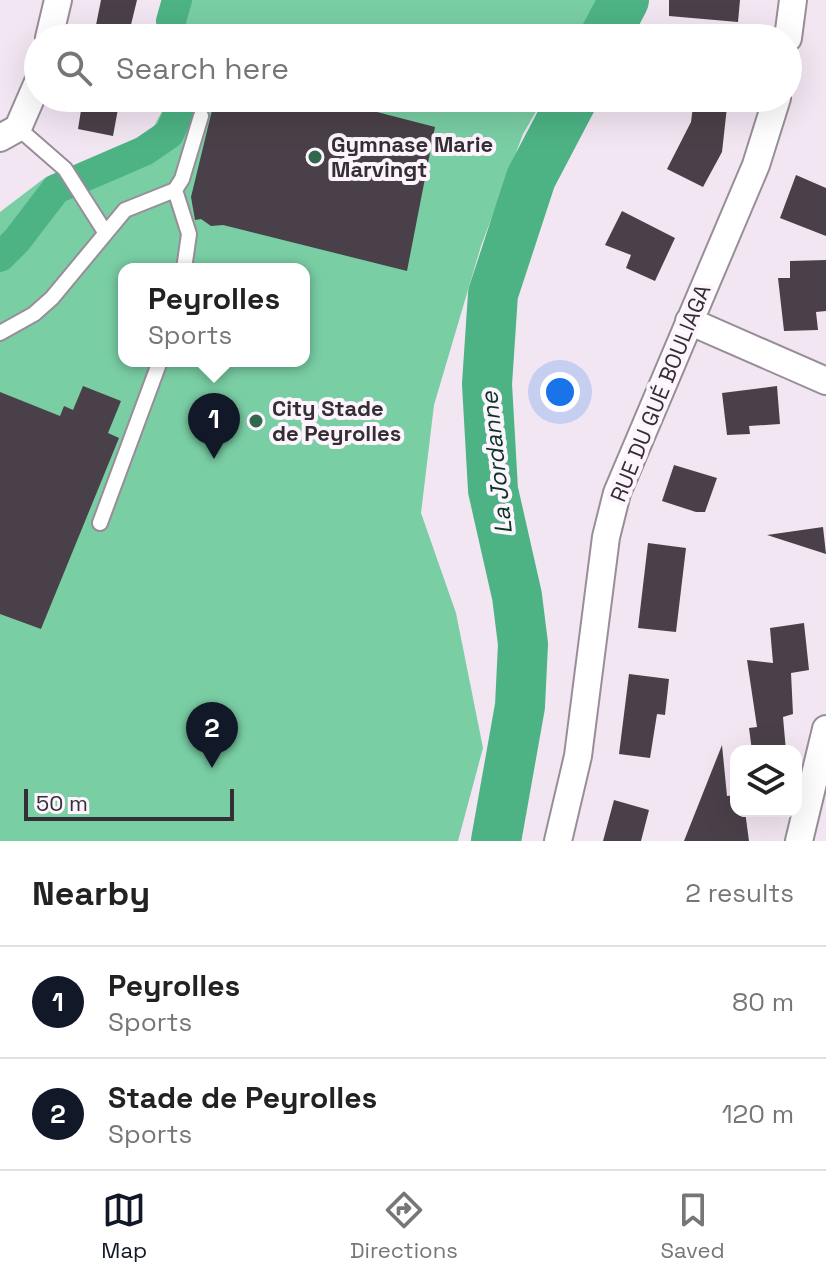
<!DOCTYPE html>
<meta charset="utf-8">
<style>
body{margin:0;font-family:"Space Grotesk",sans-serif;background:#f2f2f2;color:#222}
.controls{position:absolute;right:24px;bottom:24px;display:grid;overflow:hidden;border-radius:16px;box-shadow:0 8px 32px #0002}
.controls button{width:72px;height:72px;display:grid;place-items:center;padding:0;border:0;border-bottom:2px solid #e0e0e0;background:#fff;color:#222;font:40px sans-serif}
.scale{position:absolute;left:24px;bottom:20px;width:210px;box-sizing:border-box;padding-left:8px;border:4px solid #342f34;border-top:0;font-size:22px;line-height:28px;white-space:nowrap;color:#342f34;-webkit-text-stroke:6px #fef4fd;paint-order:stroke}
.you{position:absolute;left:560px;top:392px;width:28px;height:28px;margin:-20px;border:6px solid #fff;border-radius:50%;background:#1a73e8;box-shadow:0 0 0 12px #1a73e833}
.badge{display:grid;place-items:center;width:52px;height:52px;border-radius:50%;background:#111827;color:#fff;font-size:26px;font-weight:700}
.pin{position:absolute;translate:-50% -66px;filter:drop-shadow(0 2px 4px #0008)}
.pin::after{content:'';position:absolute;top:42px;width:28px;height:24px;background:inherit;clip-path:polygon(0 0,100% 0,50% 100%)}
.popup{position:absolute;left:118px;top:263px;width:192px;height:104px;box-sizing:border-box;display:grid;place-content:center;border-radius:16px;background:#fff;filter:drop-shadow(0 2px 6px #0005);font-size:26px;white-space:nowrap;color:#767676}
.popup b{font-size:30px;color:#222}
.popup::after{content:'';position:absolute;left:50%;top:100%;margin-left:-16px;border:16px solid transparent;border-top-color:#fff}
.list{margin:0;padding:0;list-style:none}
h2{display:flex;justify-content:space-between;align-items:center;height:104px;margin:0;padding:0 32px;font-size:34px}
h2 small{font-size:26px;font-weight:400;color:#767676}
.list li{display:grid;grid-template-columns:52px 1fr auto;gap:24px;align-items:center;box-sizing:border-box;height:112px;padding:0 32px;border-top:2px solid #e0e0e0}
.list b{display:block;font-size:30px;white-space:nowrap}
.list p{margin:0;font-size:26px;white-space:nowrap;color:#767676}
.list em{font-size:26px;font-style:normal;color:#767676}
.icon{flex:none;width:44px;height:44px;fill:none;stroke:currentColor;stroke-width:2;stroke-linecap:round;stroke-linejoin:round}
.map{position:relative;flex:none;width:826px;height:841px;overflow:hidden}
.search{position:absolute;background:#fff;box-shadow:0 8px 32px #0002;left:24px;right:24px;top:24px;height:88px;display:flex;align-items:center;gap:20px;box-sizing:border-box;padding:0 28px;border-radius:44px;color:#767676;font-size:30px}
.sheet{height:328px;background:#fff}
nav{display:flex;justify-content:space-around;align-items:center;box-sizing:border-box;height:112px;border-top:2px solid #e0e0e0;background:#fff;font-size:22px;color:#767676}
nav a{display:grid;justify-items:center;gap:4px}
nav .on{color:#111827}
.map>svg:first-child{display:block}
.green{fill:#79cea4;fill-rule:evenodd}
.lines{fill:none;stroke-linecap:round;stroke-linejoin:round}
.canal{stroke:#4db385;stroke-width:30}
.river{stroke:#4db385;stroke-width:50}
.building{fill:#4a4049}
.lane-casing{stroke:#988d98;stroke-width:18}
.street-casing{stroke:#988d98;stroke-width:30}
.lane{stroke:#fff;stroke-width:14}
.street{stroke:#fff;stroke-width:26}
.poi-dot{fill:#30674d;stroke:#fef4fd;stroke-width:3}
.labels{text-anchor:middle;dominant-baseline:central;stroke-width:8;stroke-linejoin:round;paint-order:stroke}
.poi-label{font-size:22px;font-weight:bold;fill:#342f34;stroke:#fef4fd;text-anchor:start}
.street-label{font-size:22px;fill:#342f34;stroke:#fef4fd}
.water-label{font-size:24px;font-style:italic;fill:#083624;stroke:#fef4fd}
</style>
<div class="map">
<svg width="826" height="841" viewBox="0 0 826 841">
<rect width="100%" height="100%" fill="#f2e6f2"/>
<!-- green -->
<path class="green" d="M 169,0 L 599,0 L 578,38 L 166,38 Z
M 169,98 L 544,98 L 523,134 L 481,246 L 434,405 L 421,513 L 456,613 L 483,748 L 458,841 L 0,841 L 0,212 L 46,177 L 148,138 ZM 124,269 L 304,269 L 304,361 L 124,361 Z"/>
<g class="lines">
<!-- canal -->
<path class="canal" d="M 172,38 L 171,21 L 177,0
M 0,257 L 17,240 L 56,189 L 144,151 L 169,134 L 182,106 L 182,98"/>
<!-- river -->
<path class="river" d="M 604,38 L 624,0
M 496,841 L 520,706 L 523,644 L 517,596 L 493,490 L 487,384 L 493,294 L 531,178 L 573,98"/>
</g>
<!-- building -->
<path class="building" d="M 101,0 L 137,0 L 128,37 L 95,30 Z
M 669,0 L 740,0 L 738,22 L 669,16 Z
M 83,98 L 120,98 L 113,136 L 78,129 Z
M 215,98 L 323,98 L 435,127 L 407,271 L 223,225 L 211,226 L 201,219 L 195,220 L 191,197 Z
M 694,98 L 728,98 L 722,152 L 703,187 L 667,169 L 691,122 Z
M 796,175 L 826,188 L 826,236 L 780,218 Z
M 622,211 L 675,238 L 655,281 L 626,268 L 631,255 L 605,245 Z
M 826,260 L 826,311 L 816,312 L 818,330 L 784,331 L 778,278 L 790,278 L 790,261 Z
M 83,386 L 121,401 L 108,433 L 119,438 L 41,629 L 0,614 L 0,392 L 60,416 L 64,406 L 73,410 Z
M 777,386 L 780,424 L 749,426 L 750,434 L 727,435 L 722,393 Z
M 674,465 L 717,478 L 705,512 L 696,512 L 662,501 Z
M 823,527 L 826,554 L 767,535 Z
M 648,543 L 686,548 L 676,632 L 638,628 Z
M 804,623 L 809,670 L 791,673 L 793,714 L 783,717 L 786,751 L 752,751 L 749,728 L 757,727 L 747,660 L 773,663 L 770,628 Z
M 629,674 L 669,679 L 665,715 L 657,714 L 650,758 L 619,754 Z
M 722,745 L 727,796 L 736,795 L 736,811 L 745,811 L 749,841 L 684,841 Z
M 614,800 L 649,810 L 641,841 L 603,841 Z"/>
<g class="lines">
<defs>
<path id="lane" d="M 18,128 L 65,169 L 105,232
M 175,190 L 189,234 L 184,269
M 0,333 L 34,314 L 52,298 L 125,210 L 175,190 L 182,179 L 201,116
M 100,523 L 160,361"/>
<path id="street" d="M 49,38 L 58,0
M 788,38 L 793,0
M 0,138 L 18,128 L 38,82
M 689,321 L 826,381
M 558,841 L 578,756 L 606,537 L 617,493 L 756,165 L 777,98
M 799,841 L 826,729"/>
</defs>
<!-- lane casing -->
<use href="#lane" class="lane-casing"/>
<!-- street casing -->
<use href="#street" class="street-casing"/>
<!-- lane -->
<use href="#lane" class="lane"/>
<!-- street -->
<use href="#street" class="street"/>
</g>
<!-- markers -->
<g class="poi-dot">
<circle cx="315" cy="157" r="8"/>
<circle cx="256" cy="421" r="8"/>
</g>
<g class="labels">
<!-- poi labels -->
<g class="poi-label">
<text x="331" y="144">Gymnase Marie<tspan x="331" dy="25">Marvingt</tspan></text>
<text x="272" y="408">City Stade<tspan x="272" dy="25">de Peyrolles</tspan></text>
</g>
<!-- street labels -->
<g class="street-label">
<text transform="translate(660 393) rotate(-68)">RUE DU GUÉ BOULIAGA</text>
</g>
<!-- water labels -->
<g class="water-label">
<text transform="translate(496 463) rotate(-96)">La Jordanne</text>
</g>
</g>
</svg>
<div class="controls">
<button><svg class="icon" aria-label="layers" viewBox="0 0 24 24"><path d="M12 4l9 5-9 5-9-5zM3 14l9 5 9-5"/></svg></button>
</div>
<div class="scale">50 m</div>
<div class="you"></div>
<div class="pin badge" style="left:214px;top:459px">1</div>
<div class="popup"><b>Peyrolles</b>Sports</div>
<div class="pin badge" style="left:212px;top:768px">2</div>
<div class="search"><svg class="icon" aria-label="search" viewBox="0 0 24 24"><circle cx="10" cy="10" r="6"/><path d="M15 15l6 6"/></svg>Search here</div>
</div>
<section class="sheet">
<h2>Nearby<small>2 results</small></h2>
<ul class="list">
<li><span class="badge">1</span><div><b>Peyrolles</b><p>Sports</p></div><em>80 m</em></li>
<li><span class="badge">2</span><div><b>Stade de Peyrolles</b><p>Sports</p></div><em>120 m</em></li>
</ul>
</section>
<nav>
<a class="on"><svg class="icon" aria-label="map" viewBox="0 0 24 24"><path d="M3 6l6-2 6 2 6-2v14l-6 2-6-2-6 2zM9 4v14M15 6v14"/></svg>Map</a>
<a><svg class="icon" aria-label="directions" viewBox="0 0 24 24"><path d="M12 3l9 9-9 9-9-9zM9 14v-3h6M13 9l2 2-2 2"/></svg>Directions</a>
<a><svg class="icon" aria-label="saved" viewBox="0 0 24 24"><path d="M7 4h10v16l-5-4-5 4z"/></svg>Saved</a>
</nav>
